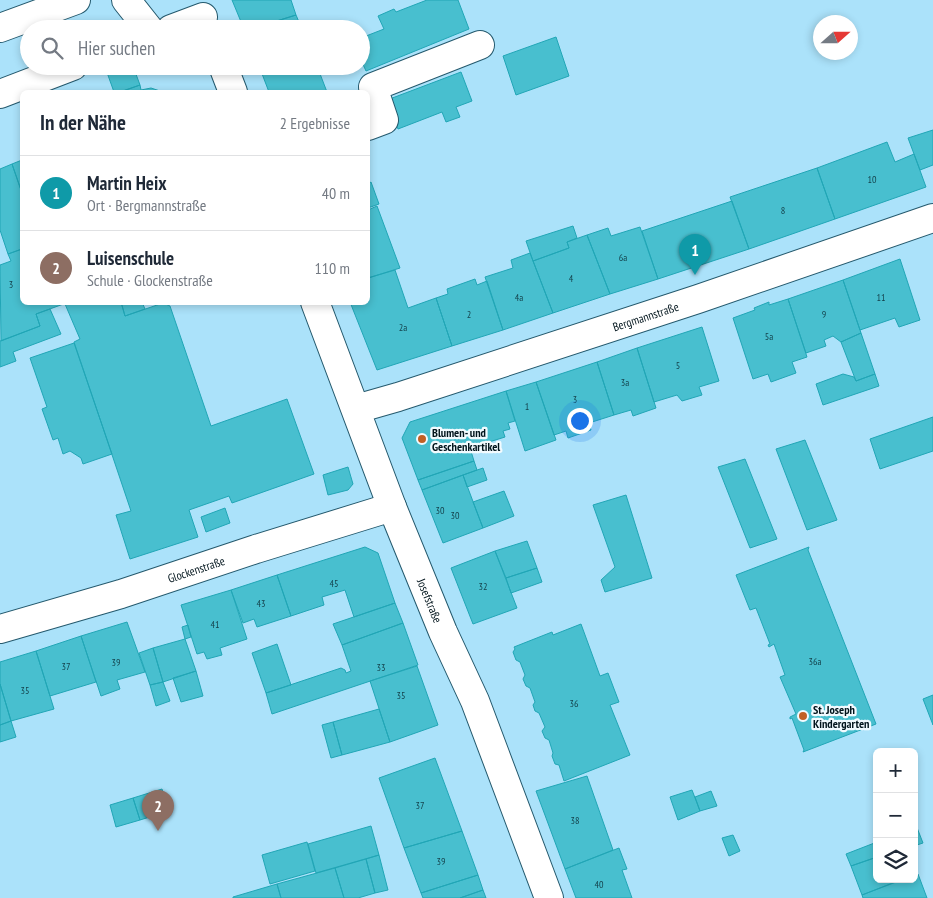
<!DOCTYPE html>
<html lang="de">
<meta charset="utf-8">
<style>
body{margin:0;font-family:"PT Sans Narrow",sans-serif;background:#f6f6f7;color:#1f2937}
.controls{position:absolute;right:15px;bottom:15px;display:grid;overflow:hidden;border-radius:8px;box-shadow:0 2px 8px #0003}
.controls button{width:45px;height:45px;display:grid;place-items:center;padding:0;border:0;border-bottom:1px solid #e0e1e3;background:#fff;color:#1f2937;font:25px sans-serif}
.compass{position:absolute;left:813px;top:15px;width:45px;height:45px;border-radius:50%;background:#fff;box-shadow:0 2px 8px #0003;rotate:69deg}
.you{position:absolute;left:579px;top:420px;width:18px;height:18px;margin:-12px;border:4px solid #fff;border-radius:50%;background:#1a73e8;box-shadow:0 0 0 8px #1a73e833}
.badge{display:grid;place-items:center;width:32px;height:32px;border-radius:50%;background:#d93025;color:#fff;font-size:16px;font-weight:700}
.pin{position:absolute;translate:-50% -41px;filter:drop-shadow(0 1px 2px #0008)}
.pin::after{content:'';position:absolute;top:26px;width:18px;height:15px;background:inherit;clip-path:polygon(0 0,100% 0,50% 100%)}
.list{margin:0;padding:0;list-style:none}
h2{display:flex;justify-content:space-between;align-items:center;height:65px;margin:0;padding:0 20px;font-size:21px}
h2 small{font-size:16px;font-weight:400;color:#747a83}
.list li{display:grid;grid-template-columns:32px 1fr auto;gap:15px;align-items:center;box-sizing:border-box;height:75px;padding:0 20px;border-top:1px solid #e0e1e3}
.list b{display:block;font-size:19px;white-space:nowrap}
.list p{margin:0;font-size:16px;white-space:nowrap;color:#747a83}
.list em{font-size:16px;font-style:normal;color:#747a83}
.icon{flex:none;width:28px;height:28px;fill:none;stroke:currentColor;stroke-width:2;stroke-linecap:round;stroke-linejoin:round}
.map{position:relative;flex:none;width:933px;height:898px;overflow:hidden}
.search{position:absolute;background:#fff;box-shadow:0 2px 8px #0003;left:20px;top:20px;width:350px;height:55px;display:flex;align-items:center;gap:12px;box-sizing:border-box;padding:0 18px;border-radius:28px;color:#747a83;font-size:19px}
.panel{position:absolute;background:#fff;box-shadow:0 2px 8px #0003;left:20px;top:90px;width:350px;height:215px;border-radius:8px}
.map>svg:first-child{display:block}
.building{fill:#48bfcf;stroke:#21a6b6}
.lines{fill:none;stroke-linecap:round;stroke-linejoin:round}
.minor-casing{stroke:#24596d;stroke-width:30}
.minor{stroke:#fff;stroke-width:28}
.poi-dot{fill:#c26025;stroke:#f2fbff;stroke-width:2}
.labels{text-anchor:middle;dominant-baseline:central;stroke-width:4.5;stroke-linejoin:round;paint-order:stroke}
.number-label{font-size:10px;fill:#133f49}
.street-label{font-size:12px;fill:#01141c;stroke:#f2fbff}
.poi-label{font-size:12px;font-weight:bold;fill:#01141c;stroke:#f2fbff;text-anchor:start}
</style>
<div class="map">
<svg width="933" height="898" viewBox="0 0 933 898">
<rect width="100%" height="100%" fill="#abe2fa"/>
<!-- building -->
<path class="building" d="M 232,0 L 291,0 L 296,15 L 251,29 L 244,29 Z
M 427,0 L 458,0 L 469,29 L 366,71 L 361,60 L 361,38 L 384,29 L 378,16 L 394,9 L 396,12 Z
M 296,15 L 302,29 L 251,29 Z
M 556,37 L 569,76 L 516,95 L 503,56 Z
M 133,66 L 140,85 L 120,92 L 114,92 L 105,67 Z
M 259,66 L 317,66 L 327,92 L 269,92 Z
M 461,72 L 472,101 L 456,107 L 460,117 L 446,122 L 442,112 L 398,129 L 387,100 Z
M 140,85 L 141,90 L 151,88 L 163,92 L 120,92 Z
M 933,130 L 933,165 L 920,170 L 908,138 Z
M 887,142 L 895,162 L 914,154 L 926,187 L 835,219 L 817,168 Z
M 22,160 L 22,193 L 12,164 Z
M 12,164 L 22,193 L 22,249 L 8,254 L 0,230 L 0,169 Z
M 817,168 L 835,219 L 749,249 L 730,197 Z
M 371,182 L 379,204 L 368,208 L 368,184 Z
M 732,201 L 749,249 L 658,279 L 642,231 Z
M 377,206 L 400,268 L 368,278 L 368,210 Z
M 573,226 L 577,238 L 567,242 L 569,248 L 533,261 L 526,241 Z
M 640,227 L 658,279 L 610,294 L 587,235 L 608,228 L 611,236 Z
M 587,235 L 610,294 L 553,313 L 533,261 L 569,248 L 567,242 Z
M 22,249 L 22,302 L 69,302 L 36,314 L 40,326 L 1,341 L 0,265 L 11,261 L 8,254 Z
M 530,253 L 553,313 L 503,330 L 485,277 L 513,268 L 511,260 Z
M 900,259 L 920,320 L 899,327 L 895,318 L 860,330 L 843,280 Z
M 395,270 L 408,308 L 436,298 L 452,346 L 377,370 L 350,302 L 368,302 L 368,278 Z
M 475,279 L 477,285 L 487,281 L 503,330 L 452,346 L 436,298 L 448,294 L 447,289 Z
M 843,280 L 861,333 L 841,342 L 833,336 L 824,340 L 826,346 L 806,353 L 788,299 Z
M 788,299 L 807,357 L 792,362 L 796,373 L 771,382 L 768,374 L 753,379 L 733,318 L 755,310 L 754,308 L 769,302 L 769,305 Z
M 68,302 L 121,302 L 125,316 L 163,303 L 170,306 L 211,426 L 287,399 L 314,474 L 232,503 L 229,496 L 189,510 L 198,537 L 130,559 L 116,515 L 131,511 L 74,342 L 80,339 L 65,304 Z
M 121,302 L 142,302 L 145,309 L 125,316 Z
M 50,309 L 61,334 L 13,352 L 16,361 L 0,367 L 0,341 L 40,326 L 36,314 Z
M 702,327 L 719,381 L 699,387 L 702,395 L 682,401 L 677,395 L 654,402 L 637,348 Z
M 861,333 L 875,374 L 856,381 L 841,342 Z
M 74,343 L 112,454 L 83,464 L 81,458 L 70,451 L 63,454 L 58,438 L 53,440 L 42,409 L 47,407 L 30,358 Z
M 637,348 L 656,408 L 633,416 L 631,410 L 614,415 L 597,362 Z
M 597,362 L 614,415 L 589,423 L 591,430 L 568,438 L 566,431 L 554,435 L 536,382 Z
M 843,374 L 854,377 L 856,381 L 875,374 L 879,386 L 823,405 L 816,384 Z
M 536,382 L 556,440 L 525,451 L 506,391 Z
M 506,391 L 515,421 L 508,423 L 510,429 L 503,431 L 505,437 L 470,448 L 474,461 L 418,480 L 402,438 L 410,422 Z
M 933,417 L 933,451 L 880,469 L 870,439 Z
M 805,440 L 837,520 L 807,530 L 776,449 Z
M 745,459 L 777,539 L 750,548 L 718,467 Z
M 474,461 L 477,470 L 422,490 L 418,480 Z
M 348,467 L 353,484 L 348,490 L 328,495 L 323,475 Z
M 483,468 L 487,480 L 467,487 L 463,475 Z
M 463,475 L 483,528 L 443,543 L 422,490 Z
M 504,491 L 514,516 L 483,528 L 473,502 Z
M 626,495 L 652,578 L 605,592 L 601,580 L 615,567 L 593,505 Z
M 225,508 L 230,523 L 206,532 L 201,517 Z
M 527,541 L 537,568 L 506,578 L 495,551 Z
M 365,547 L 378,553 L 395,603 L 354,617 L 345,590 L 322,597 L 324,605 L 291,616 L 277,575 Z
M 809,547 L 808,550 L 876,724 L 803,752 L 804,750 L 792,718 L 790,719 L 790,717 L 796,714 L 780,677 L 785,675 L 774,644 L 769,647 L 768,645 L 770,644 L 756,608 L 750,610 L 736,575 Z
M 495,551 L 517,608 L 473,624 L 451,568 Z
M 537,568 L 542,582 L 511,593 L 506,578 Z
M 277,575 L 291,616 L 257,627 L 254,619 L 243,623 L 231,590 Z
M 231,590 L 247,639 L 220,648 L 222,655 L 207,659 L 204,652 L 197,654 L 181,605 Z
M 395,603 L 403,623 L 342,645 L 333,624 Z
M 127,622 L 145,672 L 117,680 L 120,689 L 101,696 L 81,636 Z
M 403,623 L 418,665 L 272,714 L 266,693 L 341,668 L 345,670 L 346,673 L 351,671 L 342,645 Z
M 581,624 L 600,676 L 608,673 L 619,702 L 610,705 L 630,755 L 564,781 L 559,765 L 555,764 L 552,756 L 553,753 L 549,740 L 545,738 L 542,731 L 545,727 L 539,713 L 535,711 L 533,705 L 535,702 L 530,688 L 526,686 L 523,679 L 525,675 L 520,662 L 516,660 L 513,652 L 515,649 L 514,647 L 552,632 L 553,635 Z
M 188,625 L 191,637 L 185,639 L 182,627 Z
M 81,636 L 96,682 L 50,696 L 36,651 Z
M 185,639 L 196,671 L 163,682 L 153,648 Z
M 277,644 L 291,685 L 266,693 L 252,653 Z
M 153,648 L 163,682 L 150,685 L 139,653 Z
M 36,651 L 54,709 L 11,721 L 0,684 L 0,662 Z
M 417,666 L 438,725 L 390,742 L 370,681 Z
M 196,671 L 203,696 L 181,702 L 173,678 Z
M 163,682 L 170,701 L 156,706 L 150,685 Z
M 0,684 L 11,721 L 0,725 Z
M 933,695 L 933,725 L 923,699 Z
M 379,709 L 390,742 L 342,755 L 333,722 Z
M 11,721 L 16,737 L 0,742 L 0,725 Z
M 333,722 L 342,755 L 331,758 L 322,725 Z
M 435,758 L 462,831 L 404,848 L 379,778 Z
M 587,776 L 613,850 L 565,869 L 536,791 Z
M 162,789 L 169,811 L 140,820 L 133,798 Z
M 692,790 L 700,811 L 678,820 L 670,797 Z
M 711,791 L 717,806 L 700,811 L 695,797 Z
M 133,798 L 140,820 L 116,827 L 110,805 Z
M 914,820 L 923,843 L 914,846 Z
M 371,826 L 379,855 L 316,873 L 308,844 Z
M 462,831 L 478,875 L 421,893 L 404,848 Z
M 733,835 L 740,851 L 729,856 L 722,838 Z
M 307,842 L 315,871 L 270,884 L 262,855 Z
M 877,842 L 877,857 L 851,866 L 846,854 Z
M 619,848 L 627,869 L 622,870 L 632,898 L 576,898 L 565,869 Z
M 379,855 L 388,890 L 375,893 L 366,859 Z
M 877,857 L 877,879 L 895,879 L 895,882 L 862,895 L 851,866 Z
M 366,859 L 375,893 L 358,898 L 344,898 L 335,868 Z
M 335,868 L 344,898 L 281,898 L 277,884 Z
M 918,874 L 927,898 L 863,898 L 862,895 L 904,879 L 914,879 L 914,875 Z
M 478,875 L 483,890 L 460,898 L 423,898 L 421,893 Z
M 277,884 L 281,898 L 233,898 L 233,897 Z
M 483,890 L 486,898 L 460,898 Z"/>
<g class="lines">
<defs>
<g id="minor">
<path d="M 126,0 L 149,29"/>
<path d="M 0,28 L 76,0"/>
<path d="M 171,29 L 203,17"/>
<path d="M 223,66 L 233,92"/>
<path d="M 0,94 L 73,66"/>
<path d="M 368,126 L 384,120 L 373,87 L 480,45"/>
<path id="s1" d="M 315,302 L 392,507 L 443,632 L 475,701 L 549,898"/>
<path id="s2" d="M 356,409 L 398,397 L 698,299 L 933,218"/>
<path id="s3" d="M 0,629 L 121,594 L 256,549 L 392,507"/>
</g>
</defs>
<!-- minor casing -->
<use href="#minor" class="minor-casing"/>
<!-- minor -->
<use href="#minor" class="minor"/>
</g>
<!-- markers -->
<g class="poi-dot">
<circle cx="422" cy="439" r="5"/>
<circle cx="803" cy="716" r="5"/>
</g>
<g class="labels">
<!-- number labels -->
<g class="number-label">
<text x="872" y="179">10</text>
<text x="783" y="210">8</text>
<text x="623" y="257">6a</text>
<text x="571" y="278">4</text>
<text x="11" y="284">3</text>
<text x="519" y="297">4a</text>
<text x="881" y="297">11</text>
<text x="469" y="314">2</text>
<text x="824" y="314">9</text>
<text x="403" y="327">2a</text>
<text x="769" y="336">5a</text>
<text x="678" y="365">5</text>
<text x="625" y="382">3a</text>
<text x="575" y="399">3</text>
<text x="527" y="406">1</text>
<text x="440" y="510">30</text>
<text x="455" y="515">30</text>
<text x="334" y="583">45</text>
<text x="483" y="586">32</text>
<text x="261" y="603">43</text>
<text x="215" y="624">41</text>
<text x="815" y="661">36a</text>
<text x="116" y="662">39</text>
<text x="66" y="666">37</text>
<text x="381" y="667">33</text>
<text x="25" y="690">35</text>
<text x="401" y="695">35</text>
<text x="574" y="703">36</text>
<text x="420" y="805">37</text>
<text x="575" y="820">38</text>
<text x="441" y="861">39</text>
<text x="599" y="884">40</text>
</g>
<!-- street labels -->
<g class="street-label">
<text stroke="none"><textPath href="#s2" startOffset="304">Bergmannstraße</textPath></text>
<text stroke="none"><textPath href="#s3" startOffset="205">Glockenstraße</textPath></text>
<text stroke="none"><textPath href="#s1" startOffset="320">Josefstraße</textPath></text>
</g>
<!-- poi labels -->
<g class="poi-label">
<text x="432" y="432">Blumen- und<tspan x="432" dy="14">Geschenkartikel</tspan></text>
<text x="813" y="709">St. Joseph<tspan x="813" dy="14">Kindergarten</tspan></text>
</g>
</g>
</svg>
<div class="controls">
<button>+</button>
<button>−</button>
<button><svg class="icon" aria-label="layers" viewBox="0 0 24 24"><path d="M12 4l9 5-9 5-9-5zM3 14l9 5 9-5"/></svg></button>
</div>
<svg class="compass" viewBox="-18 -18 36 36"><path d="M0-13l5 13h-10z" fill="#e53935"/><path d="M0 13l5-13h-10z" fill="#747a83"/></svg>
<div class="you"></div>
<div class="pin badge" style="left:695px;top:275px;background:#0f9aa8">1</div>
<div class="pin badge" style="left:158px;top:831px;background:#8d6e63">2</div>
<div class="search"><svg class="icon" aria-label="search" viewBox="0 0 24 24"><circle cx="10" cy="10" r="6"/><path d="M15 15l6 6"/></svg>Hier suchen</div>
<section class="panel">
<h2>In der Nähe<small>2 Ergebnisse</small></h2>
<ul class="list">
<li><span class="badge" style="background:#0f9aa8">1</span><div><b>Martin Heix</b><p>Ort · Bergmannstraße</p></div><em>40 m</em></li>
<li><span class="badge" style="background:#8d6e63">2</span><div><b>Luisenschule</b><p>Schule · Glockenstraße</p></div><em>110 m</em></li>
</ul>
</section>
</div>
